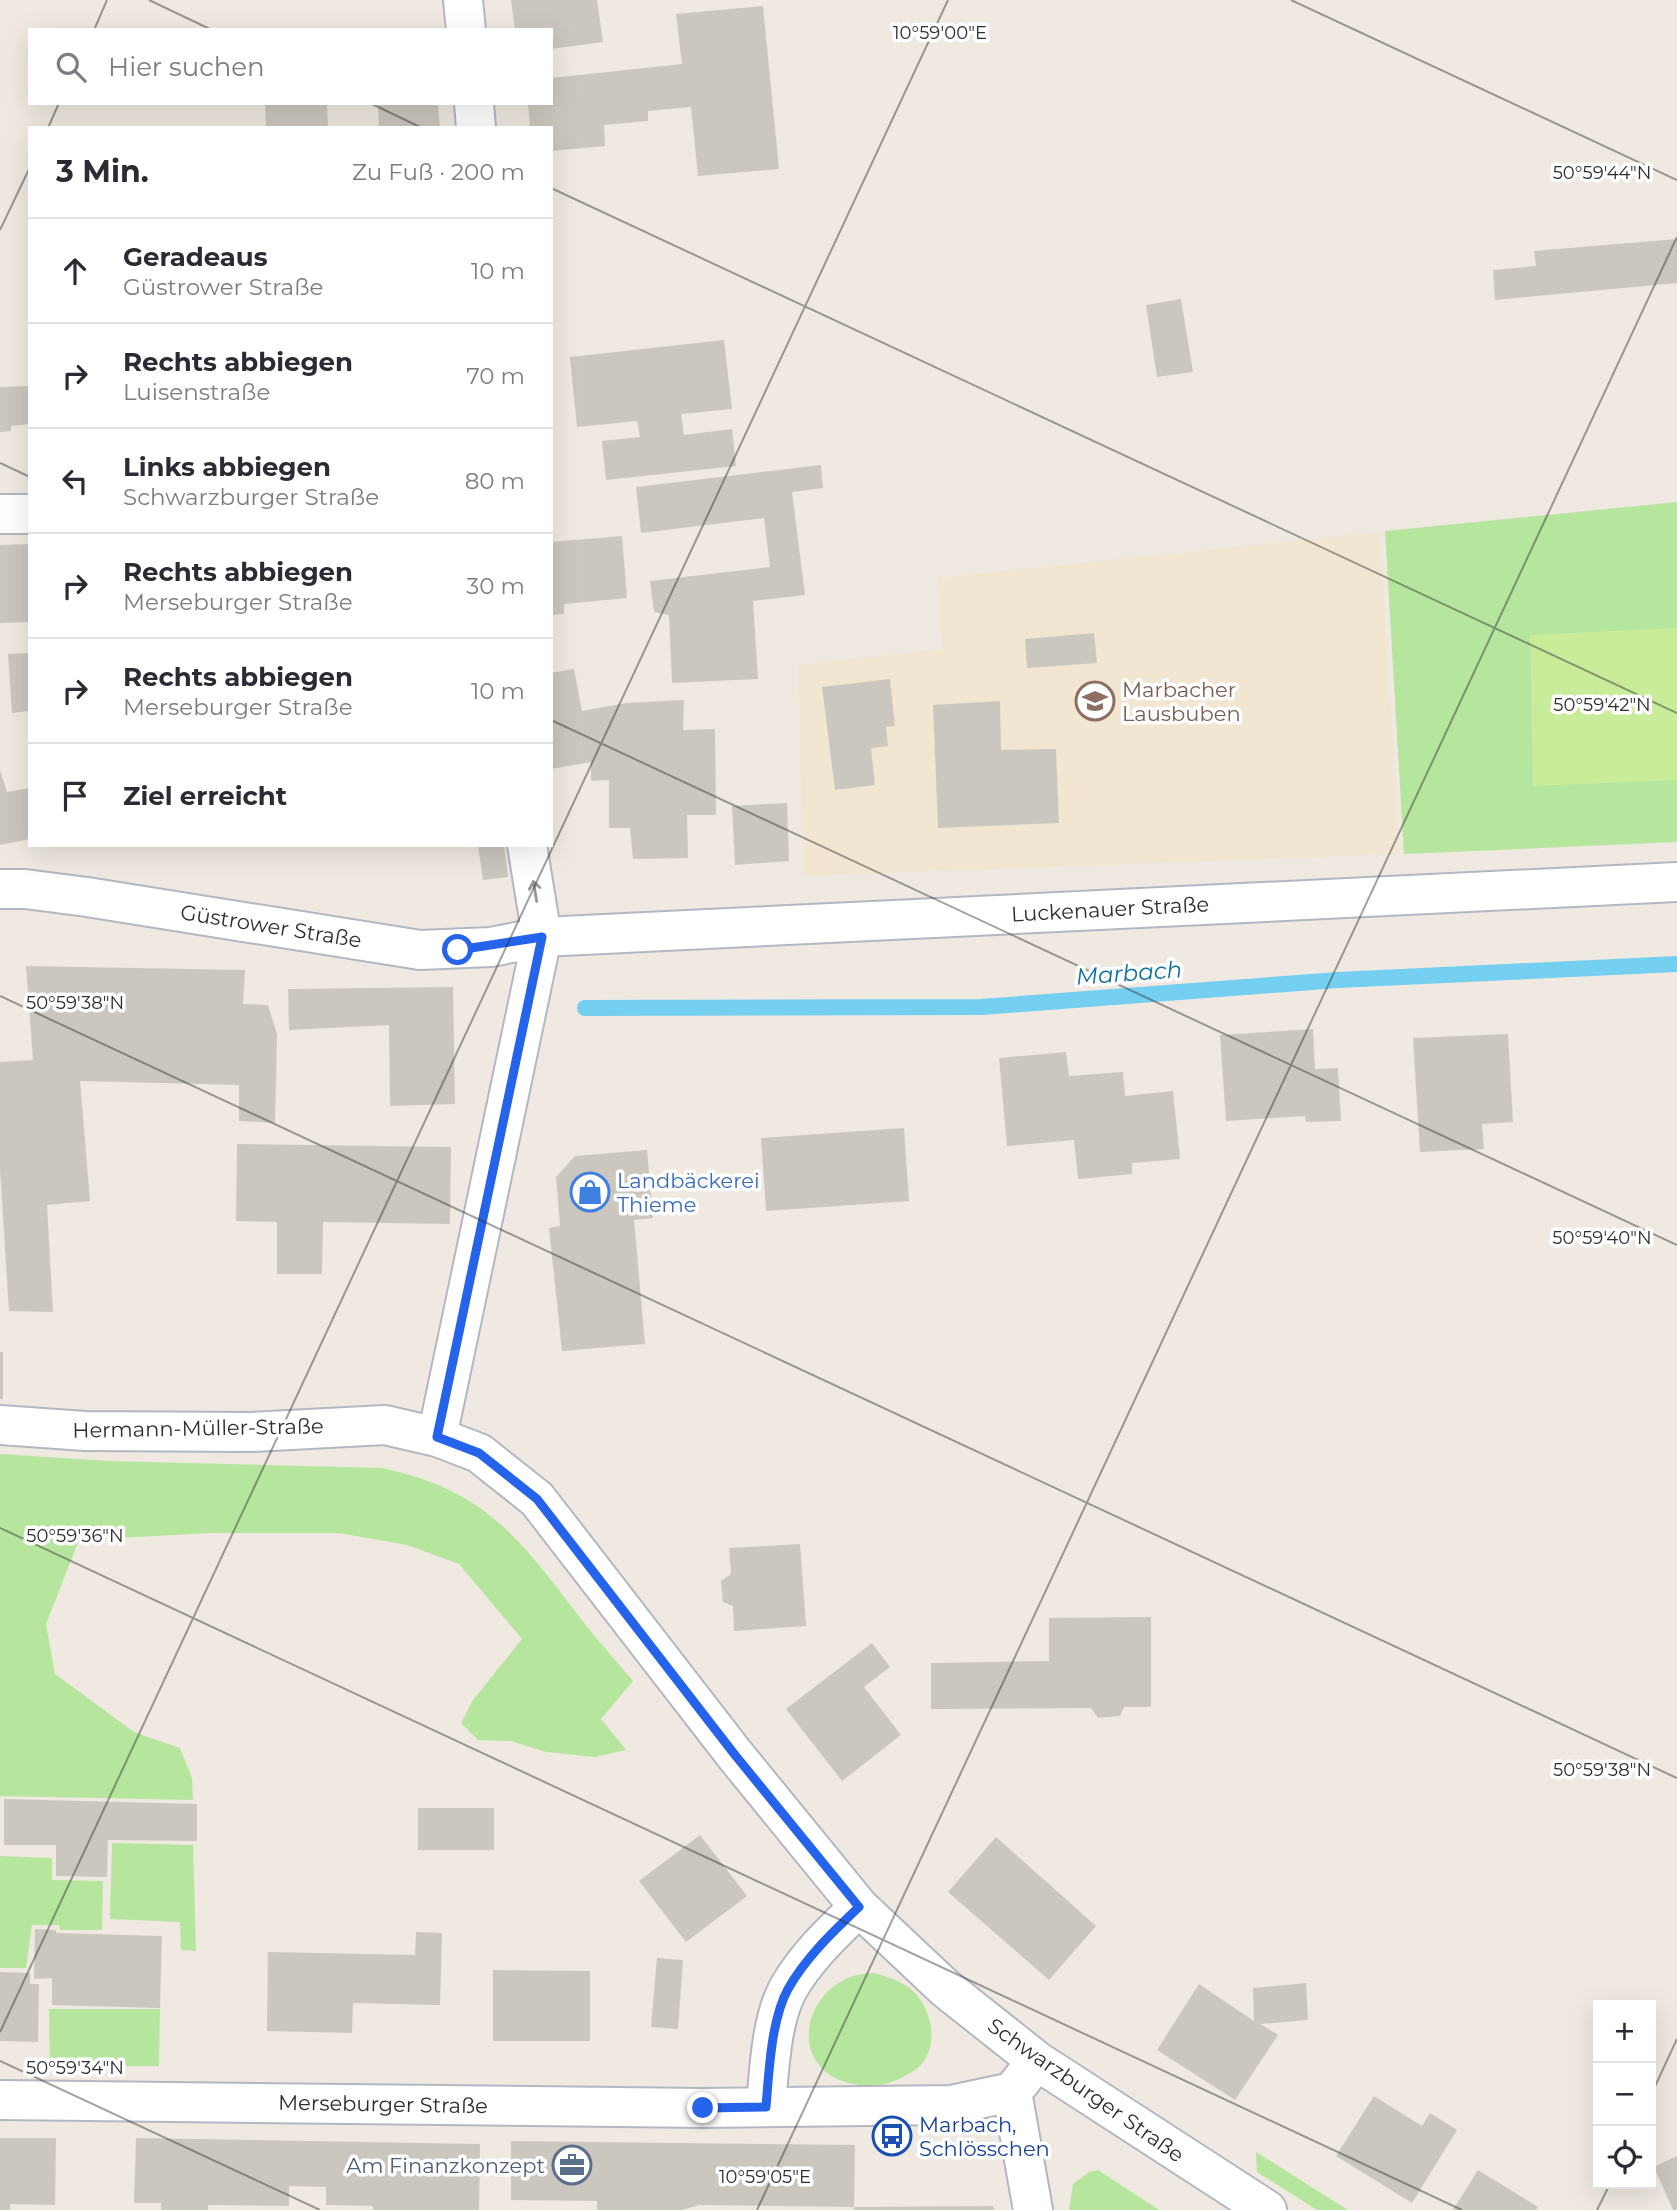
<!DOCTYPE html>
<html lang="de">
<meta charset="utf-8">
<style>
body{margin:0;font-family:Montserrat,sans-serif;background:#f7f7f7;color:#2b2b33}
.controls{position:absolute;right:21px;bottom:21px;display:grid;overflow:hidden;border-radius:0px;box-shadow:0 7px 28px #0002}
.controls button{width:63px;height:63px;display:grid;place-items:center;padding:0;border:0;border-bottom:2px solid #e1e1e2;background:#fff;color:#2b2b33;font:35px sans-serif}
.stop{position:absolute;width:21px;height:21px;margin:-16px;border:5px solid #2563eb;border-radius:50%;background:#fff}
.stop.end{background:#2563eb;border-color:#fff;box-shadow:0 2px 7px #0008}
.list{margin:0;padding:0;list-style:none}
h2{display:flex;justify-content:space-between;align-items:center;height:91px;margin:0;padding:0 28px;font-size:30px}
h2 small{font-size:23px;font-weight:400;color:#7c7c81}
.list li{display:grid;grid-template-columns:46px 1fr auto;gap:21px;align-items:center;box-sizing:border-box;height:105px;padding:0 28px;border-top:2px solid #e1e1e2}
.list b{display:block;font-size:26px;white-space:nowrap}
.list p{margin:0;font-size:23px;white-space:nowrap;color:#7c7c81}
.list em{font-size:23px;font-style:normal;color:#7c7c81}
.icon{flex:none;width:38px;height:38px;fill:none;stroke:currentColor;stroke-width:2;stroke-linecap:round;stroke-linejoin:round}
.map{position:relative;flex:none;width:1677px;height:2210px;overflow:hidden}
.search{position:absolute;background:#fff;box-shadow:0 7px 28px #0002;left:28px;top:28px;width:525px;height:77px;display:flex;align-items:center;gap:18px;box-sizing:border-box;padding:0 24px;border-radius:0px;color:#7c7c81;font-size:26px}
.panel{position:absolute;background:#fff;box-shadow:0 7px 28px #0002;left:28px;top:126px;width:525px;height:721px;border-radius:0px}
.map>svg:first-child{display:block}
.education{fill:#f0e6d1}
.green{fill:#b6e59e}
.pitch{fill:#c9ec9a}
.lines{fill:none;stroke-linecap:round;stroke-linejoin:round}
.stream{stroke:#75cff0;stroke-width:16}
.building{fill:#cbc7bf}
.minor-casing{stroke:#b4b7c1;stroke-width:42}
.minor{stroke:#fff;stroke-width:38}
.oneway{stroke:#969696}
.route{stroke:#2563eb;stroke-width:9}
.ticks{fill:none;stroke:#2e2e2e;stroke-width:2;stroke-opacity:0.45}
.labels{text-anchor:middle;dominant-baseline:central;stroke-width:7;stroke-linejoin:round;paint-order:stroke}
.education-label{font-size:21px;fill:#785e54;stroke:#fff;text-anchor:start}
.street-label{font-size:21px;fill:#2e2e2e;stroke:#fff}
.shop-label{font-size:21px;fill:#366cbe;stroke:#fff;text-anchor:start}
.transit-label{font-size:21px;fill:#164399;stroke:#fff;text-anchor:start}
.service-label{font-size:21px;fill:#4e5e75;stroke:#fff;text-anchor:end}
.water-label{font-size:23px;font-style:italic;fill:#0d6fa3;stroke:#fff}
.ticks-label{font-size:18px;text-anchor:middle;fill:#2e2e2e;stroke:#fff;stroke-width:7;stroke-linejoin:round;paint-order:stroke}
</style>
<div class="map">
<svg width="1677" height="2210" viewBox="0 0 1677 2210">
<rect width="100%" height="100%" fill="#efe9e1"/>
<!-- education -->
<path class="education" d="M 1380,532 L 1400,854 L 803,876 L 798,665 L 942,649 L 937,578 Z"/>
<!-- green -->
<path class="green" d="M 1677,502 L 1677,842 L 1404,854 L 1385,531 Z
M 0,1454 L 109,1461 L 382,1468 C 486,1490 521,1540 581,1619 C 598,1641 616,1661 633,1681 L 601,1719 L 626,1750 L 595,1757 L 546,1752 L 511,1741 L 478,1740 L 461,1723 L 473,1700 L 522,1639 L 459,1564 L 407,1545 L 339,1533 L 212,1533 L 79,1540 L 46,1624 L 55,1674 L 134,1732 L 180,1748 L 192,1778 L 193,1800 L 0,1796 Z
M 112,1843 L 193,1845 L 196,1951 L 181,1950 L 180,1922 L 110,1919 Z
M 0,1856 L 52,1858 L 52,1880 L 103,1881 L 102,1930 L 60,1930 L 59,1925 L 32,1925 L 26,1968 L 0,1968 Z
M 874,1973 C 885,1976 898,1980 908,1987 C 933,2005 942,2050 915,2070 C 899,2081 880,2088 860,2085 C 778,2075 803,1973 874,1973 Z
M 49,2009 L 160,2009 L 159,2066 L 50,2066 Z
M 1256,2152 L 1348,2210 L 1317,2210 L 1257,2172 Z
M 1098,2170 L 1159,2210 L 1069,2210 L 1073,2184 L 1089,2172 Z"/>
<!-- pitch -->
<path class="pitch" d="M 1677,628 L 1677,780 L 1533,786 L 1530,635 Z"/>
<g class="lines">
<!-- stream -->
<path class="stream" d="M 585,1008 L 981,1007 L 1338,980 L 1677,964"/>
</g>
<!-- building -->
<path class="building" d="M 511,0 L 597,0 L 603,42 L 551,49 L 551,30 L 515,30 Z
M 763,6 L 779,169 L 698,176 L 691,107 L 648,111 L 648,121 L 604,125 L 605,146 L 551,151 L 551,128 L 530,128 L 528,103 L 551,103 L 551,78 L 682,64 L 676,14 Z
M 265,103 L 327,103 L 328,128 L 266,128 Z
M 378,103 L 438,103 L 440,128 L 379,128 Z
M 1677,239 L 1677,283 L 1495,300 L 1493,270 L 1536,266 L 1534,251 Z
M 1181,299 L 1193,372 L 1157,377 L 1146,305 Z
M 724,340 L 732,409 L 681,414 L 684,435 L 732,429 L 736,466 L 606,480 L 602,441 L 640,437 L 637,421 L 577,427 L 570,357 Z
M 30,386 L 30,424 L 11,426 L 11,431 L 0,432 L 0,387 Z
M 821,465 L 823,488 L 792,492 L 805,595 L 753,601 L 758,679 L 672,683 L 669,615 L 654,612 L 650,581 L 770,567 L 764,518 L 641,533 L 636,487 Z
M 622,536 L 627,598 L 564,604 L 564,614 L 551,615 L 551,542 Z
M 30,544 L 30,622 L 0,623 L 0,545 Z
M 1094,633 L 1097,663 L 1027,668 L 1025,639 Z
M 30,653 L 30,711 L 12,713 L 8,654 Z
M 574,669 L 582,711 L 626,703 L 684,700 L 683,730 L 715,729 L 716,815 L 687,815 L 688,858 L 633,859 L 630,828 L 609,828 L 609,780 L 591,781 L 591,762 L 551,769 L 551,673 Z
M 890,679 L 895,726 L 886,727 L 888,746 L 871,748 L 875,785 L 835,790 L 822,687 Z
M 1000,701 L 1001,750 L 1056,749 L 1059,823 L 938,828 L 933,705 Z
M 0,770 L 7,792 L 30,788 L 30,839 L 0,845 Z
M 787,803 L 789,861 L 735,865 L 732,806 Z
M 478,845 L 504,845 L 508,877 L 483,880 Z
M 26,966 L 245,970 L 243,1004 L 268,1005 L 277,1034 L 275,1123 L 239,1121 L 239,1085 L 80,1081 L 90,1201 L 47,1205 L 53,1312 L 9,1311 L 0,1170 L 0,1062 L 33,1060 Z
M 453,987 L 455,1104 L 390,1106 L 389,1025 L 289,1030 L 288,989 Z
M 1313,1029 L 1315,1069 L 1338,1068 L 1341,1121 L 1306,1122 L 1305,1116 L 1226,1121 L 1220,1035 Z
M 1508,1034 L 1513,1122 L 1482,1124 L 1484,1149 L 1420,1152 L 1413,1038 Z
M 1066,1052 L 1069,1076 L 1123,1072 L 1125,1096 L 1173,1091 L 1180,1159 L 1132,1163 L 1132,1174 L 1078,1179 L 1074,1140 L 1007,1146 L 999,1058 Z
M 904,1128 L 909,1201 L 766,1211 L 761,1138 Z
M 237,1144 L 451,1147 L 450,1224 L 323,1222 L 322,1274 L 277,1274 L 277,1222 L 236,1221 Z
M 647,1150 L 653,1218 L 634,1220 L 645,1344 L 562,1351 L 549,1228 L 560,1226 L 556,1177 L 575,1156 Z
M 0,1352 L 3,1352 L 3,1399 L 0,1399 Z
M 800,1544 L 806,1626 L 734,1631 L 733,1606 L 723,1602 L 721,1581 L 731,1574 L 729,1548 Z
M 1151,1617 L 1151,1707 L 1124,1707 L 1120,1716 L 1098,1718 L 1091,1708 L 931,1709 L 931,1663 L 1049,1661 L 1049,1618 Z
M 872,1643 L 890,1667 L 864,1687 L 901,1735 L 842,1781 L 786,1709 Z
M 4,1799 L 197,1804 L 197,1841 L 108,1840 L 107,1877 L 56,1876 L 56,1845 L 4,1845 Z
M 418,1808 L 494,1808 L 494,1850 L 418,1850 Z
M 700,1835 L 747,1896 L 686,1942 L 639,1881 Z
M 996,1837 L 1096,1926 L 1049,1980 L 948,1892 Z
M 35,1929 L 56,1930 L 56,1933 L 162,1936 L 160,2008 L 52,2005 L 52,1978 L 34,1979 Z
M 416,1932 L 442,1933 L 440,2005 L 353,2003 L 352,2033 L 267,2031 L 268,1952 L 415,1955 Z
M 657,1958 L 683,1960 L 678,2029 L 651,2027 Z
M 493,1970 L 590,1971 L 590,2041 L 493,2041 Z
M 0,1972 L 30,1973 L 30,1984 L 39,1984 L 38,2042 L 0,2041 Z
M 1306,1983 L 1308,2020 L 1260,2024 L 1278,2035 L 1235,2100 L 1157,2050 L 1199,1984 L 1254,2021 L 1253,1988 Z
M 1374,2096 L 1422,2126 L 1430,2113 L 1457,2130 L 1412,2203 L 1336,2156 Z
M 0,2138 L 56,2138 L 55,2205 L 10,2204 L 10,2210 L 0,2210 Z
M 136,2138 L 480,2144 L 479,2210 L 373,2210 L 373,2206 L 326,2205 L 326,2187 L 289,2186 L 289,2206 L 208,2205 L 208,2210 L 161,2210 L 161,2203 L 134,2203 Z
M 511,2141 L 855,2145 L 854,2207 L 699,2205 L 682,2210 L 597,2210 L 597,2201 L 511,2200 Z
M 1677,2156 L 1677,2210 L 1673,2210 L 1654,2167 Z
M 1478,2170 L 1538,2207 L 1536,2210 L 1453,2210 Z
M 993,2206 L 994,2210 L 854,2210 L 854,2207 Z"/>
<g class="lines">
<defs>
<path id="minor" d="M 463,0 L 466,30
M 474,103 L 476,128
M 0,514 L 30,514
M 0,889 L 25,889 L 87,897 L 420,950 L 491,947 L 542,937 L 1677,882
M 0,1425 L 85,1431 L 252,1432 L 385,1425 L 437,1437 L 479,1453 L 537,1499 L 735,1755 L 859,1907 L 945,1988 L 1037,2061 L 1267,2210
M 437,1437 L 542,937 L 527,845
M 1012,2092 L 1033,2210
M 0,2100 L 703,2108 L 951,2105 L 1012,2092 L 1037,2061
M 766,2107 C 769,2072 771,2020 788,1989 C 806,1957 833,1932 859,1907"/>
</defs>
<!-- minor casing -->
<use href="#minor" class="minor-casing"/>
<!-- minor -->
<use href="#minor" class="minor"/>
</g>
<!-- one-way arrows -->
<defs><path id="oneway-shaft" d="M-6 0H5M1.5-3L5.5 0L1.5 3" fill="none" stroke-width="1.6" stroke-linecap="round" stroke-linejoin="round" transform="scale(1.75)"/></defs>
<use class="oneway" href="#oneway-shaft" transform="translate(535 891) rotate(-99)"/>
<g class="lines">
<!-- route -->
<path class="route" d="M 458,950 L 542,937 L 437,1437 L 479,1453 L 537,1499 L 735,1755 L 859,1907 C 833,1932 806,1957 788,1989 C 771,2020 769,2072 766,2107 L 703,2108"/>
</g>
<!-- ticks -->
<path class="ticks" d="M 149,0 L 212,30M 1291,0 L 1677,180M 94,30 L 107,0M 370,103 L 422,128M 48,128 L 59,103M 551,188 L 1677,713M 0,230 L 30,167M 0,463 L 30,477M 551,720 L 1677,1245M 0,996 L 1677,1778M 0,1528 L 1462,2210M 0,2032 L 948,0M 0,2061 L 320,2210M 1651,2095 L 1677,2039M 757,2210 L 1677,237M 1597,2210 L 1610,2184"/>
<!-- icons -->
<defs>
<symbol id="school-ring" viewBox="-11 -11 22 22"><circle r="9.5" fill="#fff" stroke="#8d6e63" stroke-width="1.5"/><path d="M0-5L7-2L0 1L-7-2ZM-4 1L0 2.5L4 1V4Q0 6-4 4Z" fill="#8d6e63"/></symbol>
<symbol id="shop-ring" viewBox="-11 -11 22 22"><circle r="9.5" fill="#fff" stroke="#3f7fe0" stroke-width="1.5"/><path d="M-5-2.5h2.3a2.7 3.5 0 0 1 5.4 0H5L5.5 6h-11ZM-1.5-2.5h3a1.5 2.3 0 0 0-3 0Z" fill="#3f7fe0"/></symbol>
<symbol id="bus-ring" viewBox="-11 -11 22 22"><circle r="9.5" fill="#fff" stroke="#1a4fb4" stroke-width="1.5"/><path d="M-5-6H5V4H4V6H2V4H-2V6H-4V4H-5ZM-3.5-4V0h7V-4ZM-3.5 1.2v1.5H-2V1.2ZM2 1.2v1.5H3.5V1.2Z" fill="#1a4fb4"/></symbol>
<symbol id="office-ring" viewBox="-11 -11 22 22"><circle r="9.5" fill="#fff" stroke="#5c6f8a" stroke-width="1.5"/><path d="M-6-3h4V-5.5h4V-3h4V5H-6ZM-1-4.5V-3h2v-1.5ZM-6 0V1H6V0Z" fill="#5c6f8a"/></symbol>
</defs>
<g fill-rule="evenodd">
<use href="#school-ring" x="1073" y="679" width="44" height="44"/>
<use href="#shop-ring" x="568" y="1170" width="44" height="44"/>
<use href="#bus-ring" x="870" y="2114" width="44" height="44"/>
<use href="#office-ring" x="550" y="2143" width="44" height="44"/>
</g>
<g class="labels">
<!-- education labels -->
<g class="education-label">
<text x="1122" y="689">Marbacher<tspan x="1122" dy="24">Lausbuben</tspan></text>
</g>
<!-- street labels -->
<g class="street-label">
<text transform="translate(1110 909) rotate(-3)">Luckenauer Straße</text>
<text transform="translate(271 926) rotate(9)">Güstrower Straße</text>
<text transform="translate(198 1428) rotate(-1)">Hermann-Müller-Straße</text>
<text transform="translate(1086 2090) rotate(35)">Schwarzburger Straße</text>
<text transform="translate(383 2104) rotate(1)">Merseburger Straße</text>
</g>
<!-- shop labels -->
<g class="shop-label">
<text x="617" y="1180">Landbäckerei<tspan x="617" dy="24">Thieme</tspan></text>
</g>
<!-- transit labels -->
<g class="transit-label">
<text x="919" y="2124">Marbach,<tspan x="919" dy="24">Schlösschen</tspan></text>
</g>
<!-- service labels -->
<g class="service-label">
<text x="545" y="2165">Am Finanzkonzept</text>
</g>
<!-- water labels -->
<g class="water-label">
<text transform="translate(1129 973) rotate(-4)">Marbach</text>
</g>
</g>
<g class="ticks-label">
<text x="940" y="39">10°59'00"E</text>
<text x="1602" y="179">50°59'44"N</text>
<text x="1602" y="711">50°59'42"N</text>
<text x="75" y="1009">50°59'38"N</text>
<text x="1602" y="1244">50°59'40"N</text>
<text x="75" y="1542">50°59'36"N</text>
<text x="1602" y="1776">50°59'38"N</text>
<text x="75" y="2074">50°59'34"N</text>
<text x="765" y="2183">10°59'05"E</text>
</g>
</svg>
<div class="controls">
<button>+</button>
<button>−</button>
<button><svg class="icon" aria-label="locate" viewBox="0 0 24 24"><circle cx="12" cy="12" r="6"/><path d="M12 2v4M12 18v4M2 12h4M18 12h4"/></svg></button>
</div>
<div class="stop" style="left:458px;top:950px"></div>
<div class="stop end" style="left:703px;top:2108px"></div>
<div class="search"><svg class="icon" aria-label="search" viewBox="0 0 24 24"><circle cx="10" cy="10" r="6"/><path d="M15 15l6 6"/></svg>Hier suchen</div>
<section class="panel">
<h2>3 Min.<small>Zu Fuß · 200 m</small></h2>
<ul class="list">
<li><svg class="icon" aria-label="ahead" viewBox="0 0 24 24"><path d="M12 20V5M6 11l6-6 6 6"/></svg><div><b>Geradeaus</b><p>Güstrower Straße</p></div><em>10 m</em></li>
<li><svg class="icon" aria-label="right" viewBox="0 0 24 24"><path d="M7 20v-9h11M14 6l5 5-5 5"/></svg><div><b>Rechts abbiegen</b><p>Luisenstraße</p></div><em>70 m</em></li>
<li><svg class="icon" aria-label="left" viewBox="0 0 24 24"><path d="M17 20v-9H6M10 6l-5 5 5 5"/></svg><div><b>Links abbiegen</b><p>Schwarzburger Straße</p></div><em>80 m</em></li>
<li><svg class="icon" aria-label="right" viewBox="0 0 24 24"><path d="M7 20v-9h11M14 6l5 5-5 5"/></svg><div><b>Rechts abbiegen</b><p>Merseburger Straße</p></div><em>30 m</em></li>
<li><svg class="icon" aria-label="right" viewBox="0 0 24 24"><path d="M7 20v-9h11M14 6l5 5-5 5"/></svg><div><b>Rechts abbiegen</b><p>Merseburger Straße</p></div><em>10 m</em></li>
<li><svg class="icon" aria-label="arrive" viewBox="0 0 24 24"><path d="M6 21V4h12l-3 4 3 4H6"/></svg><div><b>Ziel erreicht</b></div></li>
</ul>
</section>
</div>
